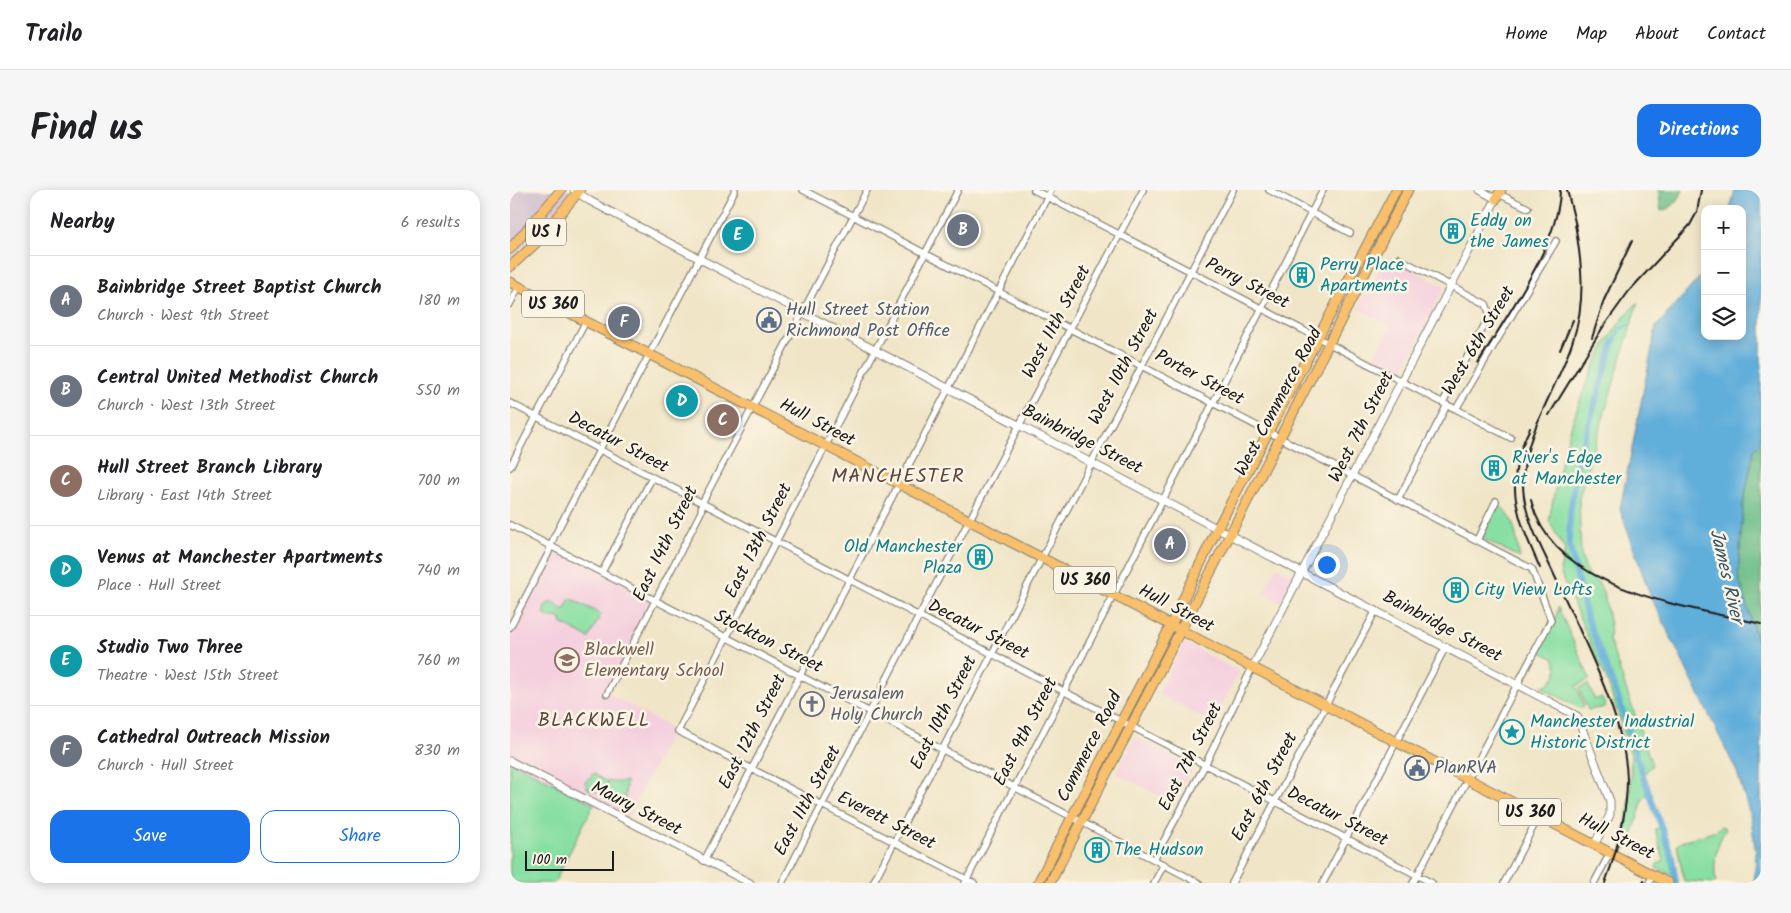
<!DOCTYPE html>
<meta charset="utf-8">
<style>
body{margin:0;font-family:Kalam,sans-serif;background:#f6f6f6;color:#202124}
.controls{position:absolute;right:15px;top:15px;display:grid;overflow:hidden;border-radius:10px;box-shadow:0 2px 12px #0003}
.controls button{width:45px;height:45px;display:grid;place-items:center;padding:0;border:0;border-bottom:1px solid #e0e0e0;background:#fff;color:#202124;font:25px sans-serif}
.scale{position:absolute;left:15px;bottom:12px;width:89px;box-sizing:border-box;padding-left:5px;border:2px solid #1c1c1c;border-top:0;font-size:14px;line-height:18px;white-space:nowrap;color:#1c1c1c;-webkit-text-stroke:4px #fcf5e5;paint-order:stroke}
.you{position:absolute;left:816px;top:374px;width:18px;height:18px;margin:-12px;border:4px solid #fff;border-radius:50%;background:#1a73e8;box-shadow:0 0 0 8px #1a73e833}
.badge{display:grid;place-items:center;width:32px;height:32px;border-radius:50%;background:#1a73e8;color:#fff;font-size:16px;font-weight:700}
.pin{position:absolute;translate:-50% -50%;border:2px solid #fff;box-shadow:0 1px 5px #0006}
.list{margin:0;padding:0;list-style:none}
h2{display:flex;justify-content:space-between;align-items:center;height:65px;margin:0;padding:0 20px;font-size:21px}
h2 small{font-size:16px;font-weight:400;color:#757577}
.list li{display:grid;grid-template-columns:32px 1fr auto;gap:15px;align-items:center;box-sizing:border-box;height:90px;padding:0 20px;border-top:1px solid #e0e0e0}
.list b{display:block;font-size:19px;white-space:nowrap}
.list p{margin:0;font-size:16px;white-space:nowrap;color:#757577}
.list em{font-size:16px;font-style:normal;color:#757577}
.actions{display:flex;gap:10px;padding:15px 20px}
.actions a{flex:1;padding:11px 0;border:1px solid #1a73e8;border-radius:15px;text-align:center;font-size:18px;color:#1a73e8}
.actions .main{background:#1a73e8;color:#fff}
.icon{flex:none;width:28px;height:28px;fill:none;stroke:currentColor;stroke-width:2;stroke-linecap:round;stroke-linejoin:round}
.map{position:relative;flex:none;width:1251px;height:693px;overflow:hidden;border-radius:15px}
header{display:flex;align-items:center;gap:30px;box-sizing:border-box;height:70px;padding:0 25px;background:#fff;border-bottom:1px solid #e0e0e0}
header strong{font-size:24px}
nav{display:flex;gap:28px;margin-inline-start:auto;font-size:18px}
.intro{display:flex;align-items:center;justify-content:space-between;box-sizing:border-box;height:120px;padding:0 30px}
h1{margin:0;font-size:35px}
.button{padding:12px 22px;border-radius:15px;background:#1a73e8;color:#fff;font-size:18px;font-weight:700}
main{display:flex;gap:30px;padding:0 30px}
aside{flex:1;background:#fff;border-radius:15px;box-shadow:0 2px 12px #0003}
.map>svg:first-child{display:block}
.built{fill:#f4cfde}
.industrial{fill:#d0bdce}
.green{fill:#88dfa3;stroke:#527e60}
.forest{fill:#6ebe89;stroke:#456d52}
.water{fill:#61aeda;stroke:#3e657b}
.lines{fill:none;stroke-linecap:round;stroke-linejoin:round}
.stream{stroke:#61aeda;stroke-width:2}
.canal{stroke:#61aeda;stroke-width:6}
.minor-casing{stroke:#868072;stroke-width:8}
.tertiary-casing{stroke:#868072;stroke-width:9}
.primary-casing{stroke:#868072;stroke-width:11}
.minor{stroke:#fff;stroke-width:5.5}
.tertiary{stroke:#fff;stroke-width:7}
.primary{stroke:#f8bf6c;stroke-width:9}
.rail{stroke:#1c1c1c;stroke-width:2}
.labels{text-anchor:middle;dominant-baseline:central;stroke-width:5;stroke-linejoin:round;paint-order:stroke}
.shield{fill:#fcf5e5;stroke:#5f5d58;stroke-width:1}
.shield-label{font-size:16px;font-weight:bold;fill:#1c1c1c}
.culture-label{font-size:18px;fill:#0d838f;stroke:#fcf5e5;text-anchor:start}
.street-label{font-size:18px;fill:#1c1c1c;stroke:#fcf5e5}
.service-label{font-size:18px;fill:#4e5e75;stroke:#fcf5e5;text-anchor:start}
.education-label{font-size:18px;fill:#785e54;stroke:#fcf5e5;text-anchor:start}
.worship-label{font-size:18px;fill:#5b616d;stroke:#fcf5e5;text-anchor:start}
.water-label{font-size:19px;font-style:italic;fill:#385668;stroke:#fcf5e5}
.neighbourhood-label{font-size:19px;letter-spacing:1px;fill:#5e4540;stroke:#fcf5e5}
.quarter-label{font-size:20px;letter-spacing:1px;fill:#5e4540;stroke:#fcf5e5}
</style>
<header>
<strong>Trailo</strong>
<nav><a>Home</a><a>Map</a><a>About</a><a>Contact</a></nav>
</header>
<div class="intro"><h1>Find us</h1><a class="button">Directions</a></div>
<main>
<aside>
<h2>Nearby<small>6 results</small></h2>
<ul class="list">
<li><span class="badge" style="background:#6b7280">A</span><div><b>Bainbridge Street Baptist Church</b><p>Church · West 9th Street</p></div><em>180 m</em></li>
<li><span class="badge" style="background:#6b7280">B</span><div><b>Central United Methodist Church</b><p>Church · West 13th Street</p></div><em>550 m</em></li>
<li><span class="badge" style="background:#8d6e63">C</span><div><b>Hull Street Branch Library</b><p>Library · East 14th Street</p></div><em>700 m</em></li>
<li><span class="badge" style="background:#0f9aa8">D</span><div><b>Venus at Manchester Apartments</b><p>Place · Hull Street</p></div><em>740 m</em></li>
<li><span class="badge" style="background:#0f9aa8">E</span><div><b>Studio Two Three</b><p>Theatre · West 15th Street</p></div><em>760 m</em></li>
<li><span class="badge" style="background:#6b7280">F</span><div><b>Cathedral Outreach Mission</b><p>Church · Hull Street</p></div><em>830 m</em></li>
</ul>
<div class="actions"><a class="main">Save</a><a>Share</a></div>
</aside>
<div class="map">
<svg width="1251" height="693" viewBox="0 0 1251 693">
<rect width="100%" height="100%" fill="#fcf5e5"/>
<filter id="ink" filterUnits="userSpaceOnUse"><feTurbulence type="fractalNoise" baseFrequency=".02" numOctaves="2"/><feDisplacementMap in="SourceGraphic" scale="10" xChannelSelector="R" yChannelSelector="G"/><feConvolveMatrix kernelMatrix="1 2 1 2 8 2 1 2 1" color-interpolation-filters="sRGB"/></filter>
<filter id="wash" filterUnits="userSpaceOnUse"><feTurbulence type="fractalNoise" baseFrequency=".0096" numOctaves="4" result="noise"/><feDisplacementMap in="SourceGraphic" scale="20" xChannelSelector="R" yChannelSelector="G"/><feGaussianBlur stdDeviation="1.12" result="paint"/><feColorMatrix in="noise" values="0 0 0 0 0 0 0 0 0 0 0 0 0 0 0 0 0 1.4 0 .05"/><feComposite in="paint" operator="in"/></filter>
<g filter="url(#wash)">
<rect width="100%" height="100%" fill="#f0e5c7"/>
<!-- built -->
<path class="built" d="M 876,66 L 935,97 L 892,183 L 863,169 L 880,136 L 847,118 Z
M 41,355 L 145,410 L 97,503 L 163,539 L 116,631 L 0,571 L 0,437 Z
M 767,377 L 784,386 L 770,412 L 753,403 Z
M 674,452 L 729,482 L 703,533 L 648,504 Z
M 625,547 L 683,577 L 664,614 L 606,583 Z"/>
<!-- industrial -->
<path class="industrial" d="M 0,0 L 62,0 L 0,71 Z"/>
<!-- green -->
<path class="green" d="M 1128,112 L 1069,308 L 1071,366 L 1078,385 L 1089,394 L 1094,404 L 1100,435 L 1099,449 L 1142,575 L 1131,588 L 1138,603 L 1133,609 L 1120,654 L 1115,661 L 1112,658 L 1120,608 L 1121,565 L 1098,493 L 1053,390 L 1050,380 L 1055,360 L 1039,331 C 1051,263 1076,161 1128,112 Z
M 988,315 C 1006,325 1006,350 1010,368 L 972,348 Z
M 60,408 L 91,424 L 79,448 L 51,433 L 52,430 L 47,427 L 39,428 C 33,424 33,419 37,414 L 45,412 L 51,419 L 55,419 Z
M 1048,417 L 1080,489 L 1066,496 L 1074,515 L 1071,519 L 1031,497 L 1039,493 L 1046,485 L 1047,477 L 1043,468 L 1029,461 L 1046,428 Z
M 1078,494 L 1085,510 L 1091,507 L 1096,517 L 1078,520 L 1069,498 Z
M 0,571 L 84,614 L 44,693 L 0,693 Z
M 84,583 C 93,592 104,594 116,591 L 115,612 L 97,609 L 97,592 L 88,602 L 78,599 L 75,592 Z
M 1212,636 L 1216,639 C 1205,656 1203,673 1206,693 L 1174,691 L 1167,655 C 1180,644 1197,649 1212,636 Z
M 1150,637 L 1162,671 L 1162,684 L 1146,678 L 1147,674 L 1154,671 L 1145,639 Z"/>
<!-- forest -->
<path class="forest" d="M 1148,0 L 1173,0 C 1168,11 1164,18 1151,21 Z
M 1251,253 L 1251,464 L 1228,385 L 1233,315 L 1244,260 Z"/>
<!-- water -->
<path class="water" d="M 1225,0 L 1251,0 L 1251,253 L 1244,260 L 1233,315 L 1228,385 L 1251,464 L 1251,693 L 1244,693 L 1246,665 L 1241,628 L 1227,582 L 1140,405 L 1110,319 L 1146,137 L 1195,81 L 1195,146 L 1232,146 L 1232,19 L 1220,19 Z"/>
<g class="lines">
<!-- stream -->
<path class="stream" d="M 1104,151 L 1110,139 L 1119,135"/>
<!-- canal -->
<path class="canal" d="M 1104,151 L 1068,271 L 1060,324 L 1059,353 L 1077,428 L 1108,507 L 1130,577 L 1162,667 L 1166,693"/>
</g>
</g>
<g filter="url(#ink)">
<g class="lines">
<defs>
<path id="minor" d="M 293,0 L 1022,379 L 1041,430 L 903,693
M 448,0 L 168,541 L 464,693
M 524,0 L 937,215
M 759,0 L 840,43
M 989,4 L 1018,18
M 888,68 L 976,114 L 980,125 L 933,212
M 0,114 L 9,97
M 0,213 L 922,693
M 946,219 L 1001,248
M 0,277 L 76,131
M 888,310 L 937,215 L 946,219 L 1046,51
M 0,335 L 689,693
M 967,350 L 986,311
M 92,382 L 142,288
M 0,437 L 38,364 L 44,347 L 225,0
M 97,504 L 191,322 L 192,313 L 357,0
M 644,669 L 695,575 L 742,478
M 194,671 L 541,0
M 272,693 L 409,426 L 633,0
M 363,693 L 723,0
M 455,693 L 813,0
M 644,693 L 654,674
M 722,693 L 866,420
M 813,693 L 936,456
M 994,693 L 1029,626
M 1084,693 L 1100,663
M 1139,693 L 1143,685"/>
<path id="tertiary" d="M 64,0 L 80,11 L 190,69 L 1067,526 L 1100,611 L 1100,625 L 1084,655
M 742,478 L 986,9 L 970,0
M 0,571 L 240,693"/>
<path id="primary" d="M 986,9 L 991,0
M 0,59 L 51,0
M 0,77 L 25,54 L 70,0
M 0,92 L 1158,693
M 528,693 L 657,443 L 708,337 L 886,0
M 540,693 L 898,0"/>
</defs>
<!-- minor casing -->
<use href="#minor" class="minor-casing"/>
<!-- tertiary casing -->
<use href="#tertiary" class="tertiary-casing"/>
<!-- primary casing -->
<use href="#primary" class="primary-casing"/>
<!-- minor -->
<use href="#minor" class="minor"/>
<!-- tertiary -->
<use href="#tertiary" class="tertiary"/>
<!-- primary -->
<use href="#primary" class="primary"/>
<!-- rail -->
<path class="rail" d="M 1057,0 L 1067,40
M 1065,34 C 1072,74 1076,111 1063,150 C 1048,199 1006,253 1014,307 C 1018,336 1035,364 1047,391 C 1072,447 1116,529 1117,590 C 1117,624 1107,661 1095,693
M 1082,148 L 1094,110 L 1122,51
M 1050,160 L 1063,130
M 968,173 C 996,126 1049,55 1050,0
M 1039,225 L 1093,137 L 1119,101 L 1180,35 L 1187,22 L 1191,0
M 1020,238 C 992,293 1007,326 1030,378
M 1021,310 C 1042,401 1177,416 1251,434
M 1133,693 L 1134,691"/>
</g>
</g>
<!-- icons -->
<defs>
<symbol id="building-ring" viewBox="-11 -11 22 22"><circle r="9.5" fill="#fcf5e5" stroke="#0f9aa8" stroke-width="1.5"/><path d="M-4-6H4V6H1V3H-1V6H-4ZM-2.5-4.3h1.7v1.8h-1.7ZM.8-4.3h1.7v1.8H.8ZM-2.5-1h1.7V.8h-1.7ZM.8-1h1.7V.8H.8Z" fill="#0f9aa8"/></symbol>
<symbol id="civic-ring" viewBox="-11 -11 22 22"><circle r="9.5" fill="#fcf5e5" stroke="#5c6f8a" stroke-width="1.5"/><path d="M-.6-6.5H3V-4.5H.6V-3L4-1V1h2V6H-6V1h2V-1L-.6-3ZM-1.2 2.5V6h2.4V2.5Z" fill="#5c6f8a"/></symbol>
<symbol id="school-ring" viewBox="-11 -11 22 22"><circle r="9.5" fill="#fcf5e5" stroke="#8d6e63" stroke-width="1.5"/><path d="M0-5L7-2L0 1L-7-2ZM-4 1L0 2.5L4 1V4Q0 6-4 4Z" fill="#8d6e63"/></symbol>
<symbol id="church-ring" viewBox="-11 -11 22 22"><circle r="9.5" fill="#fcf5e5" stroke="#6b7280" stroke-width="1.5"/><path d="M-1.2-6h2.4v3.5h3.3v2.4h-3.3V6h-2.4V-.1h-3.3v-2.4h3.3Z" fill="#6b7280"/></symbol>
<symbol id="sight-ring" viewBox="-11 -11 22 22"><circle r="9.5" fill="#fcf5e5" stroke="#0f9aa8" stroke-width="1.5"/><path d="M0-6L1.8-2.2L6-1.7L2.9 1.2L3.7 5.4L0 3.3L-3.7 5.4L-2.9 1.2L-6-1.7L-1.8-2.2Z" fill="#0f9aa8"/></symbol>
</defs>
<g fill-rule="evenodd">
<use href="#building-ring" x="929" y="27" width="28" height="28"/>
<use href="#building-ring" x="778" y="71" width="28" height="28"/>
<use href="#civic-ring" x="245" y="116" width="28" height="28"/>
<use href="#building-ring" x="970" y="264" width="28" height="28"/>
<use href="#building-ring" x="456" y="353" width="28" height="28"/>
<use href="#building-ring" x="932" y="386" width="28" height="28"/>
<use href="#school-ring" x="43" y="456" width="28" height="28"/>
<use href="#church-ring" x="288" y="500" width="28" height="28"/>
<use href="#sight-ring" x="988" y="528" width="28" height="28"/>
<use href="#civic-ring" x="893" y="564" width="28" height="28"/>
<use href="#building-ring" x="573" y="646" width="28" height="28"/>
</g>
<g class="labels">
<!-- shield labels -->
<g class="shield">
<rect x="16" y="28.5" width="40" height="27" rx="4"/>
<rect x="12" y="100.5" width="62" height="27" rx="4"/>
<rect x="544" y="376.5" width="62" height="27" rx="4"/>
<rect x="989" y="608.5" width="62" height="27" rx="4"/>
</g>
<g class="shield-label">
<text x="36" y="42">US 1</text>
<text x="43" y="114">US 360</text>
<text x="575" y="390">US 360</text>
<text x="1020" y="622">US 360</text>
</g>
<!-- culture labels -->
<g class="culture-label">
<text x="960" y="31">Eddy on<tspan x="960" dy="21">the James</tspan></text>
<text x="810" y="75">Perry Place<tspan x="810" dy="21">Apartments</tspan></text>
<text x="1002" y="268">River's Edge<tspan x="1002" dy="21">at Manchester</tspan></text>
<text x="452" y="357" text-anchor="end">Old Manchester<tspan x="452" dy="21">Plaza</tspan></text>
<text x="964" y="400">City View Lofts</text>
<text x="1020" y="532">Manchester Industrial<tspan x="1020" dy="21">Historic District</tspan></text>
<text x="604" y="660">The Hudson</text>
</g>
<!-- street labels -->
<g class="street-label">
<text transform="translate(737 94) rotate(27)">Perry Street</text>
<text transform="translate(547 132) rotate(-62)">West 11th Street</text>
<text transform="translate(969 151) rotate(-59)">West 6th Street</text>
<text transform="translate(614 177) rotate(-62)">West 10th Street</text>
<text transform="translate(689 188) rotate(28)">Porter Street</text>
<text transform="translate(769 212) rotate(-62)">West Commerce Road</text>
<text transform="translate(307 233) rotate(28)">Hull Street</text>
<text transform="translate(852 237) rotate(-63)">West 7th Street</text>
<text transform="translate(572 250) rotate(27)">Bainbridge Street</text>
<text transform="translate(108 253) rotate(28)">Decatur Street</text>
<text transform="translate(249 351) rotate(-63)">East 13th Street</text>
<text transform="translate(156 354) rotate(-64)">East 14th Street</text>
<text transform="translate(666 419) rotate(28)">Hull Street</text>
<text transform="translate(932 437) rotate(28)">Bainbridge Street</text>
<text transform="translate(468 440) rotate(27)">Decatur Street</text>
<text transform="translate(258 452) rotate(27)">Stockton Street</text>
<text transform="translate(434 523) rotate(-63)">East 10th Street</text>
<text transform="translate(243 542) rotate(-63)">East 12th Street</text>
<text transform="translate(516 542) rotate(-63)">East 9th Street</text>
<text transform="translate(580 557) rotate(-63)">Commerce Road</text>
<text transform="translate(681 567) rotate(-63)">East 7th Street</text>
<text transform="translate(755 597) rotate(-62)">East 6th Street</text>
<text transform="translate(298 611) rotate(-62)">East 11th Street</text>
<text transform="translate(126 619) rotate(27)">Maury Street</text>
<text transform="translate(827 627) rotate(27)">Decatur Street</text>
<text transform="translate(376 631) rotate(27)">Everett Street</text>
<text transform="translate(1106 647) rotate(27)">Hull Street</text>
</g>
<!-- service labels -->
<g class="service-label">
<text x="276" y="120">Hull Street Station<tspan x="276" dy="21">Richmond Post Office</tspan></text>
<text x="924" y="578">PlanRVA</text>
</g>
<!-- education labels -->
<g class="education-label">
<text x="74" y="460">Blackwell<tspan x="74" dy="21">Elementary School</tspan></text>
</g>
<!-- worship labels -->
<g class="worship-label">
<text x="320" y="504">Jerusalem<tspan x="320" dy="21">Holy Church</tspan></text>
</g>
<!-- water labels -->
<g class="water-label">
<text transform="translate(1216 386) rotate(77)">James River</text>
</g>
<!-- neighbourhood labels -->
<g class="neighbourhood-label">
<text x="84" y="531">BLACKWELL</text>
</g>
<!-- quarter labels -->
<g class="quarter-label">
<text x="388" y="287">MANCHESTER</text>
</g>
</g>
</svg>
<div class="controls">
<button>+</button>
<button>−</button>
<button><svg class="icon" aria-label="layers" viewBox="0 0 24 24"><path d="M12 4l9 5-9 5-9-5zM3 14l9 5 9-5"/></svg></button>
</div>
<div class="scale">100 m</div>
<div class="you"></div>
<div class="pin badge" style="left:660px;top:354px;background:#6b7280">A</div>
<div class="pin badge" style="left:453px;top:40px;background:#6b7280">B</div>
<div class="pin badge" style="left:213px;top:230px;background:#8d6e63">C</div>
<div class="pin badge" style="left:172px;top:211px;background:#0f9aa8">D</div>
<div class="pin badge" style="left:228px;top:45px;background:#0f9aa8">E</div>
<div class="pin badge" style="left:114px;top:132px;background:#6b7280">F</div>
</div>
</main>
